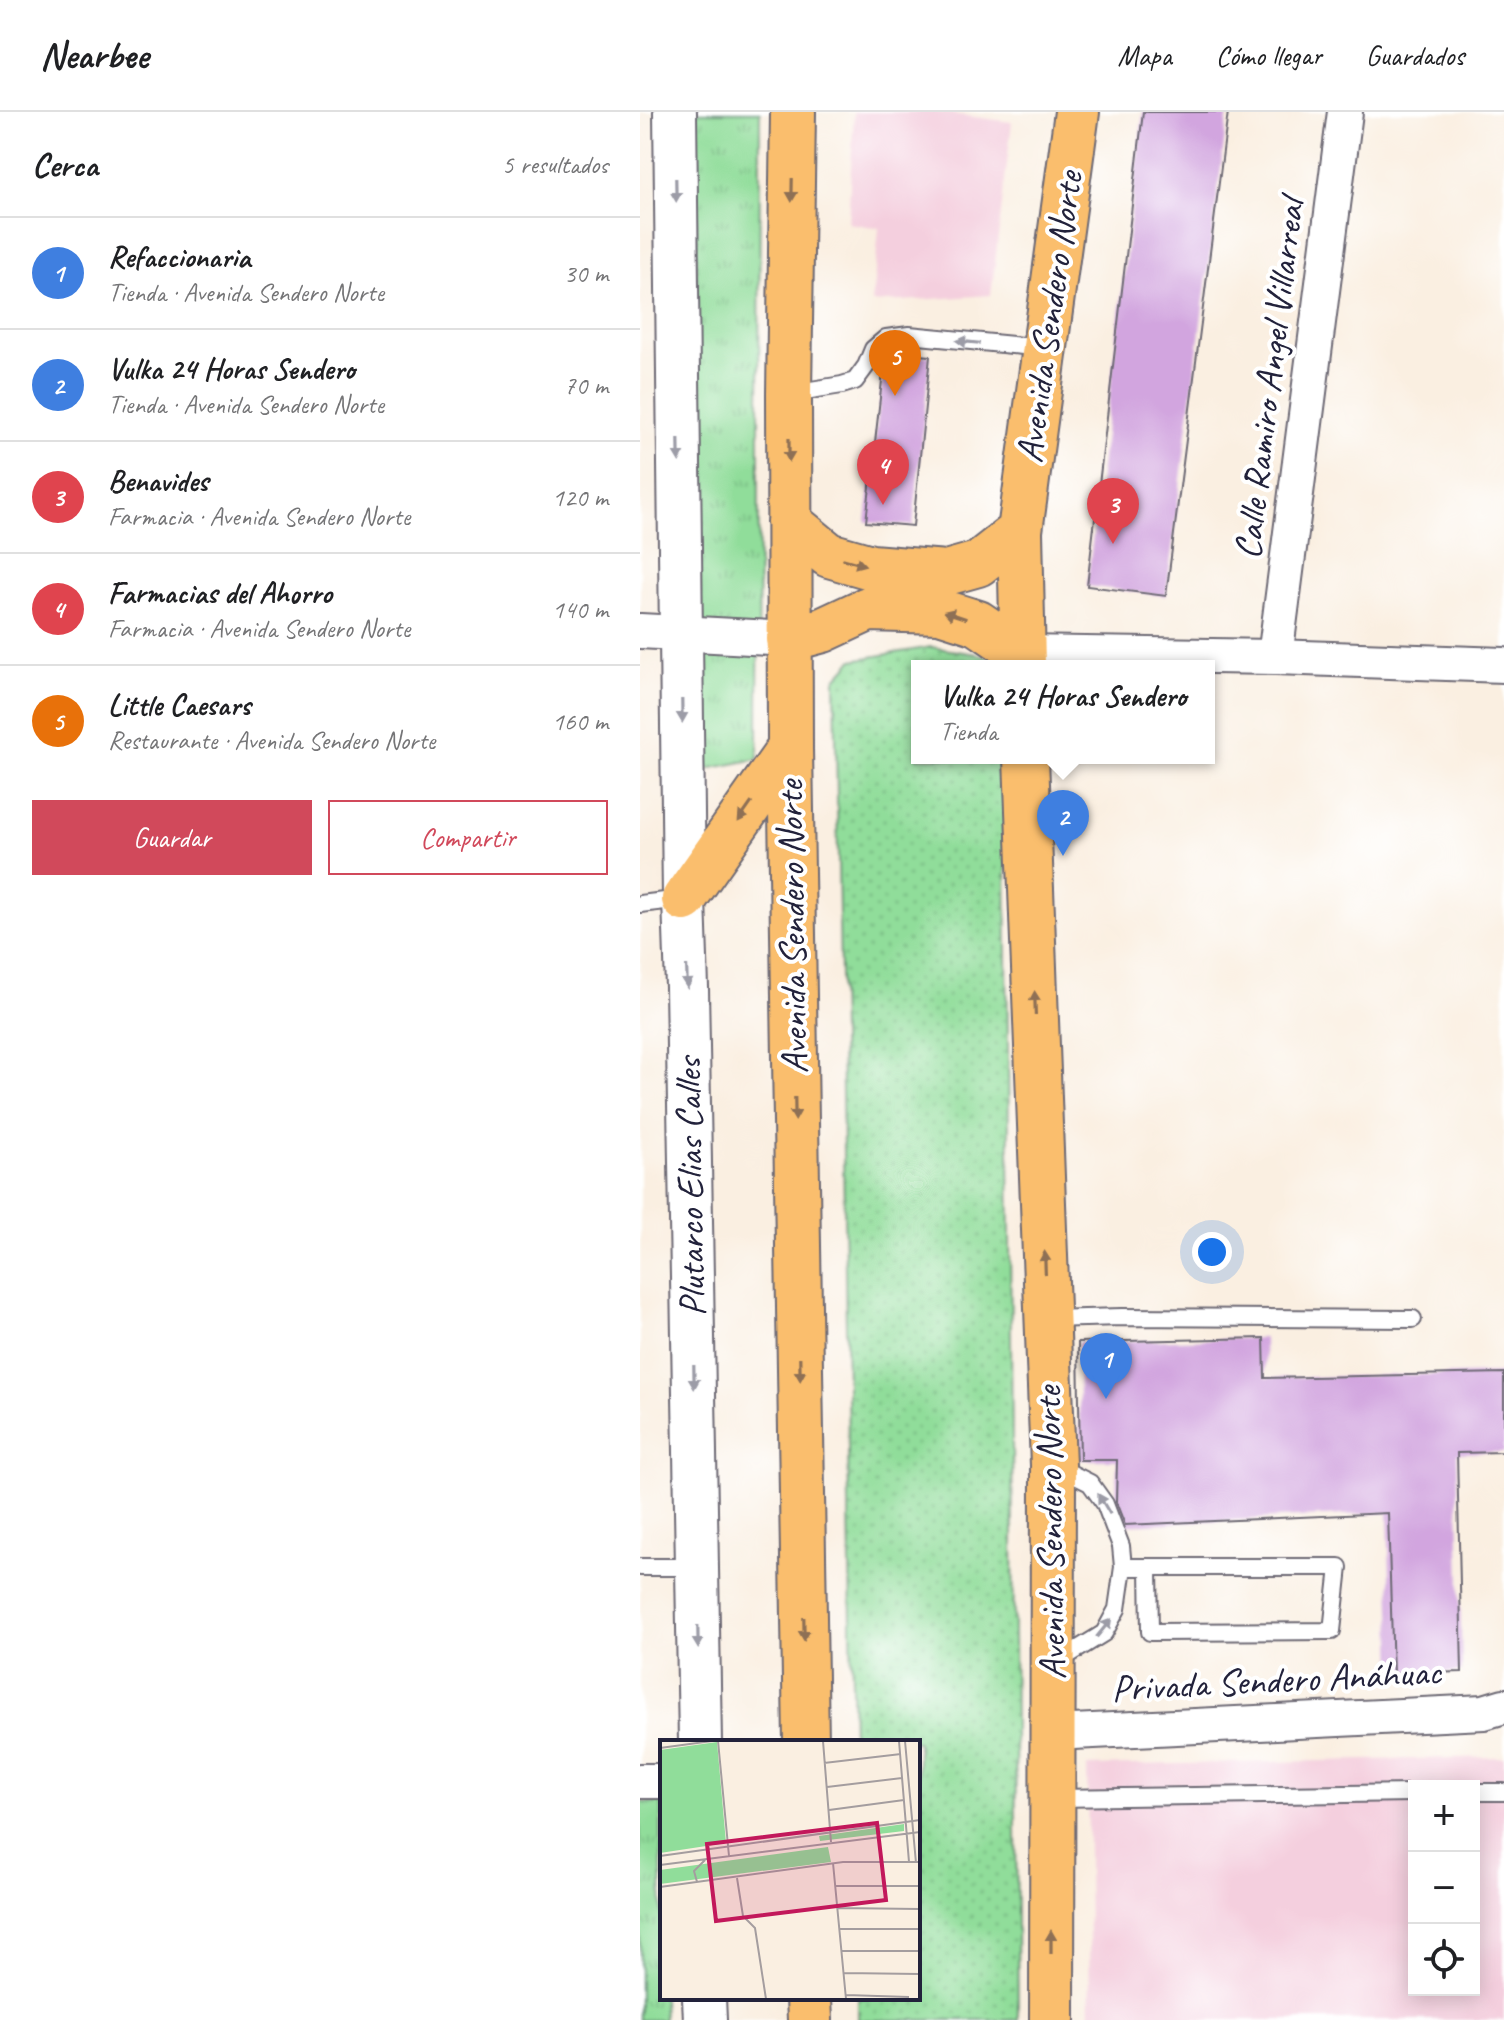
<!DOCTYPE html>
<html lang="es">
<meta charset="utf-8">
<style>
body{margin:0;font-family:Caveat,sans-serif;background:#f6f6f6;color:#202124}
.controls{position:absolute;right:24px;bottom:24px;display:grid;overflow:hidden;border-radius:0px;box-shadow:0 4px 20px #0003}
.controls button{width:72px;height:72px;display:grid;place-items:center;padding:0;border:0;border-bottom:2px solid #e0e0e0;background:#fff;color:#202124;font:40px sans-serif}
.you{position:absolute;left:572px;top:1140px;width:28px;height:28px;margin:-20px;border:6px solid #fff;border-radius:50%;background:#1a73e8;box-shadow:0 0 0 12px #1a73e833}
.badge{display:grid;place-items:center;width:52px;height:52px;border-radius:50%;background:#d1495b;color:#fff;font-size:26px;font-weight:700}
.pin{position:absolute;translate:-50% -66px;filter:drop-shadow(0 2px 4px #0008)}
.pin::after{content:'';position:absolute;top:42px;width:28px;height:24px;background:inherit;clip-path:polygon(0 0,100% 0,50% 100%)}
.popup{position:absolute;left:271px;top:548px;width:304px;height:104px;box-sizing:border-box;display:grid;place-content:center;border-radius:0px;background:#fff;filter:drop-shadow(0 2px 6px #0005);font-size:26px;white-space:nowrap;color:#757577}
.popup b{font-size:30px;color:#202124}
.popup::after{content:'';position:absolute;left:50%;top:100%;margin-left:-16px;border:16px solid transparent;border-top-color:#fff}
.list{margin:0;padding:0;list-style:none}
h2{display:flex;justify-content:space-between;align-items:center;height:104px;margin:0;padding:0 32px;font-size:34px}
h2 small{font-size:26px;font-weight:400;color:#757577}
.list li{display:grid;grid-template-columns:52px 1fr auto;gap:24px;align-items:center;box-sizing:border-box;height:112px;padding:0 32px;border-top:2px solid #e0e0e0}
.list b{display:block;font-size:30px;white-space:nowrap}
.list p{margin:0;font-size:26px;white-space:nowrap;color:#757577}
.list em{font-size:26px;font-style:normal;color:#757577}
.actions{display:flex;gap:16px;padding:24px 32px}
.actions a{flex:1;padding:18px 0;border:2px solid #d1495b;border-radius:0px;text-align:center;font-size:28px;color:#d1495b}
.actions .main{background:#d1495b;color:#fff}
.icon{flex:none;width:44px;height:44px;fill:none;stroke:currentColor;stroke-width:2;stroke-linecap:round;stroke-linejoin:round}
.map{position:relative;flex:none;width:864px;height:1908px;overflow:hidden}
header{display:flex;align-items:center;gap:48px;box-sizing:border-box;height:112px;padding:0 40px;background:#fff;border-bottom:2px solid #e0e0e0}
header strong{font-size:38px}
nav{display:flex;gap:44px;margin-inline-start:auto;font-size:28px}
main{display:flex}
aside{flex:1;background:#fff}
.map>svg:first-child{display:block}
.built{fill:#f4cfde;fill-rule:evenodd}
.grass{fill:url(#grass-tufts);stroke:#59806a;stroke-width:2}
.park{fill:url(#park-dots);stroke:#59806a;stroke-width:2}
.building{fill:#d2a5df}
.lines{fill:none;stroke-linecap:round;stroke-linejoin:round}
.service-casing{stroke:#6e6a75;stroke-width:20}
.minor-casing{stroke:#6e6a75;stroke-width:38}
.tertiary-casing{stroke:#6e6a75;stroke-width:46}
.primary-casing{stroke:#6e6a75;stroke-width:48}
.service{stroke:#fff;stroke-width:16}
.minor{stroke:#fff;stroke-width:34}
.tertiary{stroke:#fff;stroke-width:42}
.primary{stroke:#fabe6d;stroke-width:44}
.oneway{fill:#9c9ca7}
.oneway2{fill:#8e7054}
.labels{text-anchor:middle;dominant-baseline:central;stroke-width:8;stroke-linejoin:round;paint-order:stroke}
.street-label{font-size:38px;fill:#22223b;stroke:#fff}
.inset-road{fill:none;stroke:#a49d9f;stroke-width:2}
.view{fill:#c2185b;fill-opacity:0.15;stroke:#c2185b;stroke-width:4}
.inset-edge{fill:none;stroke:#22223b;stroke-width:4}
</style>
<header>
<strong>Nearbee</strong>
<nav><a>Mapa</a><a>Cómo llegar</a><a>Guardados</a></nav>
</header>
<main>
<aside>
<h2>Cerca<small>5 resultados</small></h2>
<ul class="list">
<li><span class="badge" style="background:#3f7fe0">1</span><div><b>Refaccionaria</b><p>Tienda · Avenida Sendero Norte</p></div><em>30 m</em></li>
<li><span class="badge" style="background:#3f7fe0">2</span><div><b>Vulka 24 Horas Sendero</b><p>Tienda · Avenida Sendero Norte</p></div><em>70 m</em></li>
<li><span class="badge" style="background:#e0444e">3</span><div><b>Benavides</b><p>Farmacia · Avenida Sendero Norte</p></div><em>120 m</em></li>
<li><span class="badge" style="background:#e0444e">4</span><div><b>Farmacias del Ahorro</b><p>Farmacia · Avenida Sendero Norte</p></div><em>140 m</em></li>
<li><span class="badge" style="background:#e8710a">5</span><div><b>Little Caesars</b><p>Restaurante · Avenida Sendero Norte</p></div><em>160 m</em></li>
</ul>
<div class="actions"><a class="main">Guardar</a><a>Compartir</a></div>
</aside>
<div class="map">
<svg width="864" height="1908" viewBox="0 0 864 1908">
<defs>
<pattern id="grass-tufts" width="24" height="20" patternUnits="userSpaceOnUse" patternTransform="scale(2)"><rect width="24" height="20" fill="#90dd9a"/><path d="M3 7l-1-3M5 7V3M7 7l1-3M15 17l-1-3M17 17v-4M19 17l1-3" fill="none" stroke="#7cbd86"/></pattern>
<pattern id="park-dots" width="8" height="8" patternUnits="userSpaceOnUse" patternTransform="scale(2)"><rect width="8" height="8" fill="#90dd9a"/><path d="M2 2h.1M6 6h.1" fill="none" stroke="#7cbd86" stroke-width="1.8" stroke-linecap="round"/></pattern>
</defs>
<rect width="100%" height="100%" fill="#fff"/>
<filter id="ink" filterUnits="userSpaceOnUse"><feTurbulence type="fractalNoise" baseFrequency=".0125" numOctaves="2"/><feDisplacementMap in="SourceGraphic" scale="16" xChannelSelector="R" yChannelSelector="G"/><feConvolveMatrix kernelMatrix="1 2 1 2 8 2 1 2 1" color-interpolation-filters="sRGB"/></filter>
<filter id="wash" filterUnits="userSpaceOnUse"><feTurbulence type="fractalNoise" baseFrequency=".006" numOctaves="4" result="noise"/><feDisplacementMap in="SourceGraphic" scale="32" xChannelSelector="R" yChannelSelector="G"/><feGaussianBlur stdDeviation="1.8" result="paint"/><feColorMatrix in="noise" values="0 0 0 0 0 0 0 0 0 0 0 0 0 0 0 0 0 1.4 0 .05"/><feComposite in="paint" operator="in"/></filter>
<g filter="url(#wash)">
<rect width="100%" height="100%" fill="#faefe1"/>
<!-- built -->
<path class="built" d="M 214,0 L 297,0 L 372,10 L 351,183 L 232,191 L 239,116 L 208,111 Z
M 864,1645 L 864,1908 L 450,1908 L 447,1654 ZM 774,1674 L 834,1674 L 834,1878 L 774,1878 Z"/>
<!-- grass -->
<path class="grass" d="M 55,0 L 120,0 L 118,647 L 62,658 Z
M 0,1690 L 21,1691 L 22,1886 L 23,1886 L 24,1908 L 0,1908 Z"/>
<!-- park -->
<path class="park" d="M 291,535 L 342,543 L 361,554 L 277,554 L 277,646 L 365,646 L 378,1908 L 218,1908 L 218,1886 L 278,1886 L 278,1630 L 213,1630 L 195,568 L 213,548 Z"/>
<g id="blocks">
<!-- building -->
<path class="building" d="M 503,0 L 588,0 L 526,484 L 447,474 Z
M 246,240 L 290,244 L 273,414 L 226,410 L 245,242 Z
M 624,1226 L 625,1266 L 864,1261 L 864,1340 L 817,1341 L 822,1560 L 753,1562 L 748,1401 L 485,1413 L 476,1390 L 477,1348 L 440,1348 L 438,1230 Z"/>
</g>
</g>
<g filter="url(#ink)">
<use href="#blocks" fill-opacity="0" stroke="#6e6a75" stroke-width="2"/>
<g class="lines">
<defs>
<path id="service" d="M 152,281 L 202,273 L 215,269 L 226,254 L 233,237 L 246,226 L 269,223 L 404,236
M 0,792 L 42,787
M 408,1207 L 482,1205 L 773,1207
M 0,1455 L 54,1455
M 483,1455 L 699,1455 L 692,1519 L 510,1520 L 509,1456
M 417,1550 L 464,1521 L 477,1497 L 483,1455 L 481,1434 L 465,1392 L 450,1371 L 418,1355
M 834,1680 L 864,1680
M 415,1686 L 774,1681"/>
<path id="minor" d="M 0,519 L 149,527
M 382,541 L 635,545 L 864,553
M 635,545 L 705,0
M 412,1621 L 844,1600 L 864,1594
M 0,1669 L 22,1669"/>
<path id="tertiary" d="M 35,0 L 44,787 L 47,876 L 60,1630
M 64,1886 L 65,1908"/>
<path id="primary" d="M 153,0 L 149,282 L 150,636 L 166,1630
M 149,410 L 189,443 L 231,455 L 306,461 L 338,452 L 380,419
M 149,527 L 183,518 L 228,497 L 300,499 L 338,511 L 382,541
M 383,554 L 380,419 L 437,0
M 386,646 L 413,1353 L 412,1908
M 44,787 L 150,636
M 169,1886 L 170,1908"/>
</defs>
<!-- service casing -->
<use href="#service" class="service-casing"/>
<!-- minor casing -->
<use href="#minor" class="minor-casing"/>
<!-- tertiary casing -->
<use href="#tertiary" class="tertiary-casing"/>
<!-- primary casing -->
<use href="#primary" class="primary-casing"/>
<!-- service -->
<use href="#service" class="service"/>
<!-- minor -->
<use href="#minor" class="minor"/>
<!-- tertiary -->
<use href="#tertiary" class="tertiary"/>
<!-- primary -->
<use href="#primary" class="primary"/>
</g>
<!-- one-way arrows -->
<defs><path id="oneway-solid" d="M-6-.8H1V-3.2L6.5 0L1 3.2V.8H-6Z" transform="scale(2)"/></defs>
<g class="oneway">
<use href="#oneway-solid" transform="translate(36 78) rotate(89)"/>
<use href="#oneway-solid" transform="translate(328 230) rotate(-174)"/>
<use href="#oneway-solid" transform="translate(39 338) rotate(89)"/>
<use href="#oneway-solid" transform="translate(42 599) rotate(89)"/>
<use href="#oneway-solid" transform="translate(47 865) rotate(88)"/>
<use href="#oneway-solid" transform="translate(54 1265) rotate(89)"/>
<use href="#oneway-solid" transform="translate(464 1392) rotate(-121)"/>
<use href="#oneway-solid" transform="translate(464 1516) rotate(-51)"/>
<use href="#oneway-solid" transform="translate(58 1525) rotate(89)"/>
</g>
<g class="oneway2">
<use href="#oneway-solid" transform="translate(152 78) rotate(91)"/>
<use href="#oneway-solid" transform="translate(149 338) rotate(90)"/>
<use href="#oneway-solid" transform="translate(214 450) rotate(16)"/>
<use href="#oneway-solid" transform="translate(315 503) rotate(-162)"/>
<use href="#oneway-solid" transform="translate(105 700) rotate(125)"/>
<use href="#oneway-solid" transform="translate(395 891) rotate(-92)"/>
<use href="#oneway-solid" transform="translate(155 997) rotate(89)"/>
<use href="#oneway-solid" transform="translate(405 1151) rotate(-92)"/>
<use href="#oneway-solid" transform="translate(160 1257) rotate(89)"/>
<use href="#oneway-solid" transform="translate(164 1517) rotate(89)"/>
<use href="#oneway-solid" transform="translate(411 1830) rotate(-90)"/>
</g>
</g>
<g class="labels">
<!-- street labels -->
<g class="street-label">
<text transform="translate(409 205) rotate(-82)">Avenida Sendero Norte</text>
<text transform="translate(629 267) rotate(-83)">Calle Ramiro Angel Villarreal</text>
<text transform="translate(152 815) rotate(-91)">Avenida Sendero Norte</text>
<text transform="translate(50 1075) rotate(-91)">Plutarco Elias Calles</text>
<text transform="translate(410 1421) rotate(-91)">Avenida Sendero Norte</text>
<text transform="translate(636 1568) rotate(-3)">Privada Sendero Anáhuac</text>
</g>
</g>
<!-- overview -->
<g transform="translate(20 1628)">
<rect width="260" height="260" fill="#faefe1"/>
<path d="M 57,2 L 66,103 L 0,113 L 0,10 ZM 244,84 L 244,91 L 160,101 L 159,96 Z" fill="#90dd9a"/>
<path d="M 168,107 L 171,122 L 0,144 L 0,130 Z" fill="#90dd9a"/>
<path class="inset-road" d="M 58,1 L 69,116M 163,1 L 171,102M 239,1 L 249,122M 245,1 L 256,123M 0,8 L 52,1M 164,23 L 241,14M 167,47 L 242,38M 169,70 L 244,60M 0,116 L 260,80M 173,123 L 186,259M 0,125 L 260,92M 77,138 L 83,176 L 95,188 L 106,259M 37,142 L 34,131 L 45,120M 175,146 L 260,146M 0,147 L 183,122 L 260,122M 177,168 L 260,169M 179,189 L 260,189M 181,211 L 260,211M 183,233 L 260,234M 186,255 L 249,257"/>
<path class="view" d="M 217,83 L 226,160 L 56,181 L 47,104 Z"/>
<rect width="260" height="260" class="inset-edge"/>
</g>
</svg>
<div class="controls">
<button>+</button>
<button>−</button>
<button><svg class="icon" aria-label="locate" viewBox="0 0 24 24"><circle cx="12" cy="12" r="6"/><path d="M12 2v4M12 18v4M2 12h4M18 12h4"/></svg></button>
</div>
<div class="you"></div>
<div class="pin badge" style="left:466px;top:1287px;background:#3f7fe0">1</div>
<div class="pin badge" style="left:423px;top:744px;background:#3f7fe0">2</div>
<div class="popup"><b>Vulka 24 Horas Sendero</b>Tienda</div>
<div class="pin badge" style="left:473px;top:432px;background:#e0444e">3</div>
<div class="pin badge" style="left:243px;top:393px;background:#e0444e">4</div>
<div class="pin badge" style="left:255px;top:284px;background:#e8710a">5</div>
</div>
</main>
